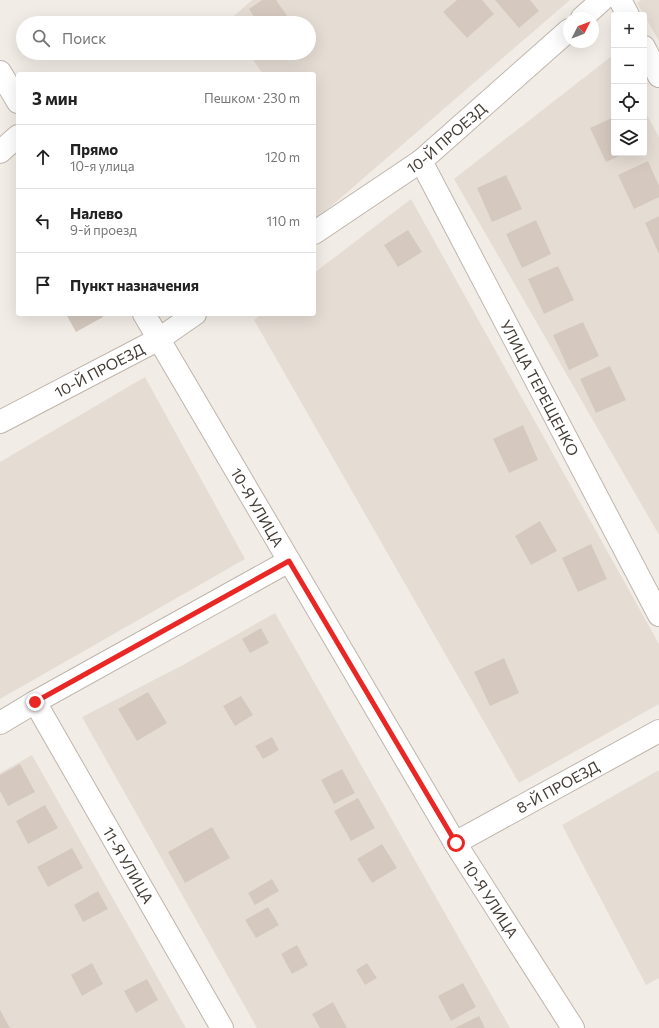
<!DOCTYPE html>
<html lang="ru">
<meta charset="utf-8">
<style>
body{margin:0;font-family:Commissioner,sans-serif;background:#f2f2f2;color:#222}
.controls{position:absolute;right:12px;top:12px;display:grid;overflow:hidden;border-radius:4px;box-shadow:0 4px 16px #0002}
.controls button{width:36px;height:36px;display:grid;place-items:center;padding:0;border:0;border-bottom:1px solid #e0e0e0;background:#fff;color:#222;font:20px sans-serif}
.compass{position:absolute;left:563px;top:12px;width:36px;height:36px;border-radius:50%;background:#fff;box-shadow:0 4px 16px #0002;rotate:48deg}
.stop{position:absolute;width:12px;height:12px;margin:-9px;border:3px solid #e92724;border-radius:50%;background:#fff}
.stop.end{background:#e92724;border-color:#fff;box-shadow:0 1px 4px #0008}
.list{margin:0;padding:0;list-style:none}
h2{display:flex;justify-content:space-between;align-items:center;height:52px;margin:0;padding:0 16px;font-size:17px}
h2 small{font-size:13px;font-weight:400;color:#767676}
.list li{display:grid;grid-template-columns:26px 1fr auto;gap:12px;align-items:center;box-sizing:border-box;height:64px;padding:0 16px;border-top:1px solid #e0e0e0}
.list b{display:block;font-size:15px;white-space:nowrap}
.list p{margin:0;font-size:13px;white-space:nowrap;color:#767676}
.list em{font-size:13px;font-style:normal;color:#767676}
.icon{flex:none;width:22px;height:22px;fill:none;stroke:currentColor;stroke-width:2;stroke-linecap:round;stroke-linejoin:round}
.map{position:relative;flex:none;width:659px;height:1028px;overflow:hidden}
.search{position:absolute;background:#fff;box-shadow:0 4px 16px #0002;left:16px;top:16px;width:300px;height:44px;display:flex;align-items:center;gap:10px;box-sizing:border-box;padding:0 14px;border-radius:22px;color:#767676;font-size:15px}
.panel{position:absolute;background:#fff;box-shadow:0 4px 16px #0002;left:16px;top:72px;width:300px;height:244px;border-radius:4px}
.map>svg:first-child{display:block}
.residential{fill:#e5ddd4}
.building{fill:#d5c9bf}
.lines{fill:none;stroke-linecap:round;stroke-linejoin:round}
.minor-casing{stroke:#bfb5ac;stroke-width:24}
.minor{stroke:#fff;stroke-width:22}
.route{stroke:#e92724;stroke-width:5}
.labels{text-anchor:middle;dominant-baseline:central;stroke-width:3;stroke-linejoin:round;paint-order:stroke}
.street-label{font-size:15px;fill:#433c35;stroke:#fff}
</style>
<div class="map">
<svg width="659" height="1028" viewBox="0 0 659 1028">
<rect width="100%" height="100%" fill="#f1ece5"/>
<!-- residential -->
<path class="residential" d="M 252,0 L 570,0 L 322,214 L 314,220 L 314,74 L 263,74 L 248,53 L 309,53 L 309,23 L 227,23 L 227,22 Z
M 641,0 L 659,0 L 659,41 L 637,3 Z
M 613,55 L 614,153 L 644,153 L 644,110 L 659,137 L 659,535 L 454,179 Z
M 411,199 L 659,644 L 659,704 L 519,783 L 254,320 L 261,314 L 314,314 L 314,273 Z
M 145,377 L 245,559 L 0,699 L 0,462 Z
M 275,613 L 510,1028 L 257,1028 L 82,717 L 183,665 Z
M 32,755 L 186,1028 L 0,1028 L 0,773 Z
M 659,770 L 659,978 L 646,985 L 562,825 Z"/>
<!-- building -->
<path class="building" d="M 262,0 L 276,0 L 290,20 L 286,23 L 258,23 L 249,9 Z
M 457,0 L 482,0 L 494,14 L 467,38 L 443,12 Z
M 495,0 L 530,0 L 539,11 L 519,28 Z
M 614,117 L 614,153 L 626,153 L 606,162 L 590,128 Z
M 648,161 L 659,186 L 659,197 L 634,209 L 618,175 Z
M 506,175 L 522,209 L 492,222 L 477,188 Z
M 659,216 L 659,254 L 645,223 Z
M 536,220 L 551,254 L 522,268 L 506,234 Z
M 408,230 L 422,252 L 398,267 L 384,245 Z
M 558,266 L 574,300 L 544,314 L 528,279 Z
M 66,314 L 101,314 L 103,317 L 76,332 Z
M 583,322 L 599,356 L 569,370 L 553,335 Z
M 610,366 L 626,400 L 596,413 L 580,379 Z
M 523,425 L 538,460 L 509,473 L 493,439 Z
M 540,521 L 557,551 L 531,565 L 515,536 Z
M 591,544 L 607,579 L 578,592 L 562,558 Z
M 261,628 L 269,643 L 250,653 L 242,639 Z
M 504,658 L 519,693 L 490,706 L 474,672 Z
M 148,692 L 167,723 L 137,741 L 118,709 Z
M 241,696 L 253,715 L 235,726 L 223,706 Z
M 272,737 L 279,750 L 263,759 L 255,746 Z
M 20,764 L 35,792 L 8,806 L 0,791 L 0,775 Z
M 342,769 L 355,793 L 334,804 L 321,780 Z
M 358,798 L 375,828 L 351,841 L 334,811 Z
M 45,805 L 58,828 L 28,844 L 16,821 Z
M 212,827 L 230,858 L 185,883 L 168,852 Z
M 382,844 L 397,868 L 372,883 L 357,859 Z
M 72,848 L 83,868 L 48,887 L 37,867 Z
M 272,879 L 279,891 L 255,905 L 248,893 Z
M 98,891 L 108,909 L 83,922 L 74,905 Z
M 268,907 L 279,925 L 256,938 L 245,920 Z
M 297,945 L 308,965 L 292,974 L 281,954 Z
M 92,963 L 103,984 L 82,996 L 71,975 Z
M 367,963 L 377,978 L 365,985 L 356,970 Z
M 147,979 L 158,1000 L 136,1013 L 124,991 Z
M 463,983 L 476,1007 L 451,1021 L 438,996 Z
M 333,1002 L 347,1028 L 320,1028 L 312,1014 Z
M 0,1010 L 10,1028 L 0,1028 Z
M 479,1016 L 485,1028 L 455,1028 Z"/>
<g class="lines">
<defs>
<g id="minor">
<path d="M 620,0 L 628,15"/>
<path d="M 582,18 L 602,0"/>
<path d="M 644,47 L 659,76"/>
<path d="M 0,72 L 18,102"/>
<path d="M 0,152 L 18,136"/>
<path id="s1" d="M 421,161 L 659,615"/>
<path id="s2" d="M 314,233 L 421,161 L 569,30"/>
<path id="s3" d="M 144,314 L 455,843 L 573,1028"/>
<path id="s4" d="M 0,422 L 159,339 L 195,314"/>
<path id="s5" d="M 35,702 L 222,1028"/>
<path d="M 0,723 L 35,702 L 289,561"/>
<path id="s6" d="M 455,843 L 659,731"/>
</g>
</defs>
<!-- minor casing -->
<use href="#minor" class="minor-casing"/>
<!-- minor -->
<use href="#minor" class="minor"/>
</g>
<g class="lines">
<!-- route -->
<path class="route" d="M 35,702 L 289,561 L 456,843"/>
</g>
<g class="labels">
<!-- street labels -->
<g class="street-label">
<text stroke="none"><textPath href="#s2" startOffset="163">10-Й ПРОЕЗД</textPath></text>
<text stroke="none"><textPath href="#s4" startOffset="112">10-Й ПРОЕЗД</textPath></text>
<text stroke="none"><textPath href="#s1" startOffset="256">УЛИЦА ТЕРЕЩЕНКО</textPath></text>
<text stroke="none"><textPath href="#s3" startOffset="224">10-Я УЛИЦА</textPath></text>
<text stroke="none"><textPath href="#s6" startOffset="117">8-Й ПРОЕЗД</textPath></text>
<text stroke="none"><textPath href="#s5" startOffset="188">11-Я УЛИЦА</textPath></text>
<text stroke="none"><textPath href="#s3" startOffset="680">10-Я УЛИЦА</textPath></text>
</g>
</g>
</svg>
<div class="controls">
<button>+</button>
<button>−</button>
<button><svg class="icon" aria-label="locate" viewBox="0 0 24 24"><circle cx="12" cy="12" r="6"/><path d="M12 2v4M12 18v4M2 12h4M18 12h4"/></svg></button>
<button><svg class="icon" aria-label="layers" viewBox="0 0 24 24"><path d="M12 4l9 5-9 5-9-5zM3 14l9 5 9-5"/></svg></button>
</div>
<svg class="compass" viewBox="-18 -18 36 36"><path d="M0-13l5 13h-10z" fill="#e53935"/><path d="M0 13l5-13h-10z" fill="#767676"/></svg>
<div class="stop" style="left:456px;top:843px"></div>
<div class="stop end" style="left:35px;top:702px"></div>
<div class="search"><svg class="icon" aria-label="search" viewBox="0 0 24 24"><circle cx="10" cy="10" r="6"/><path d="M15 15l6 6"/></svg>Поиск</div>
<section class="panel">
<h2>3 мин<small>Пешком · 230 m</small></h2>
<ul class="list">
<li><svg class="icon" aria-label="ahead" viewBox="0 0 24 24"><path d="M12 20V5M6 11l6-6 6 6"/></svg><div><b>Прямо</b><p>10-я улица</p></div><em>120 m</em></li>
<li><svg class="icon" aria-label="left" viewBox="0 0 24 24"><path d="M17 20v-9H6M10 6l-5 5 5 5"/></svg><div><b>Налево</b><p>9-й проезд</p></div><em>110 m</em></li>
<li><svg class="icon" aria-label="arrive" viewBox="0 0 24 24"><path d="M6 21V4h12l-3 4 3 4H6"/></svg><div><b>Пункт назначения</b></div></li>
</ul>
</section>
</div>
